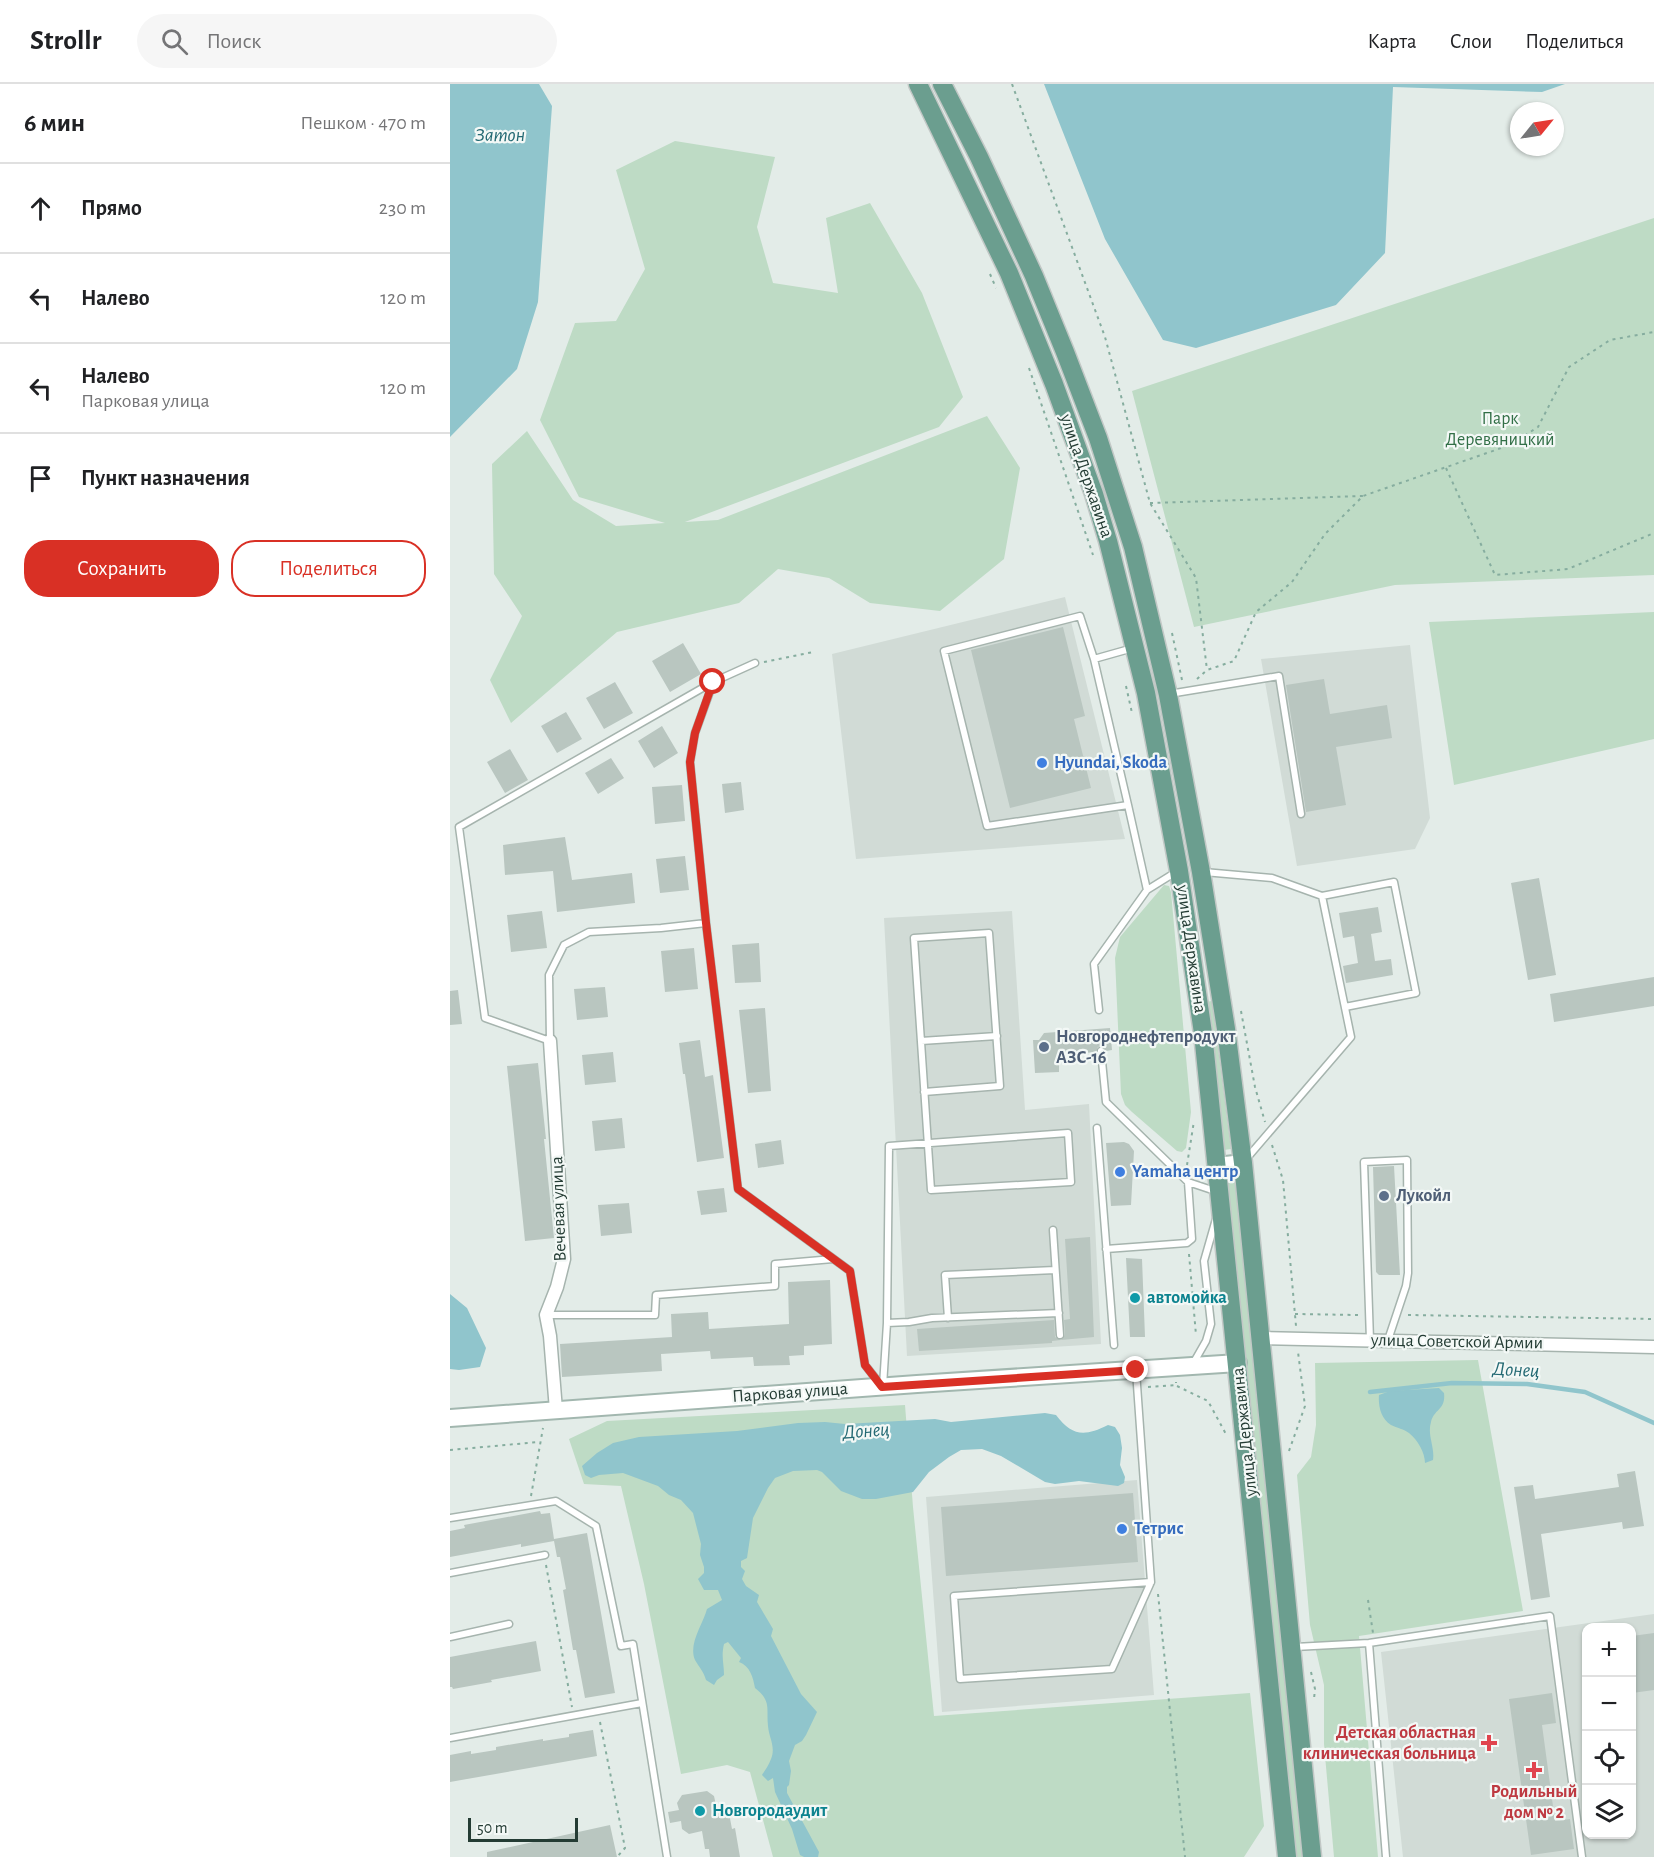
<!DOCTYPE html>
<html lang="ru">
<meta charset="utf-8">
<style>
body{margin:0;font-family:"Alegreya Sans",sans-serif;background:#f6f6f6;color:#202124}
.controls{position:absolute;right:18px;bottom:18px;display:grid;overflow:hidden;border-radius:12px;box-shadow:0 2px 4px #0004}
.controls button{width:54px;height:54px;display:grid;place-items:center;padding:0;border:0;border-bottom:2px solid #e0e0e0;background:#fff;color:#202124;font:30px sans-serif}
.compass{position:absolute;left:1060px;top:18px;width:54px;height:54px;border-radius:50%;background:#fff;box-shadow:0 2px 4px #0004;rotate:60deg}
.scale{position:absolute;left:18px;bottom:15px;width:110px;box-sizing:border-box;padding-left:6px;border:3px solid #243c34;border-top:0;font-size:16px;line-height:21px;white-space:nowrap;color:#243c34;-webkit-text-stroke:4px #f3f8f6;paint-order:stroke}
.stop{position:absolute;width:18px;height:18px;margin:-14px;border:4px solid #d93025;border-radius:50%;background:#fff}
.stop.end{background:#d93025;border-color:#fff;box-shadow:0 2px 6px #0008}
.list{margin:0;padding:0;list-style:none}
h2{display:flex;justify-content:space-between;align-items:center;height:78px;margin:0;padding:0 24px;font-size:26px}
h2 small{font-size:20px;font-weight:400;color:#757577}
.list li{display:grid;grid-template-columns:39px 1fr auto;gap:18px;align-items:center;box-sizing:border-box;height:90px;padding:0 24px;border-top:2px solid #e0e0e0}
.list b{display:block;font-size:22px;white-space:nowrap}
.list p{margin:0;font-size:20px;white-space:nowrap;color:#757577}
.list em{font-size:20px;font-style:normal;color:#757577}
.actions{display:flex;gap:12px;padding:18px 24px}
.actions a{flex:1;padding:14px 0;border:2px solid #d93025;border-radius:24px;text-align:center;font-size:21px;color:#d93025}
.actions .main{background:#d93025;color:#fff}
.icon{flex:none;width:33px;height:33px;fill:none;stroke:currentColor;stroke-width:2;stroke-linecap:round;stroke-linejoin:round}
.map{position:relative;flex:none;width:1204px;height:1773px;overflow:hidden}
header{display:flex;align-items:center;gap:36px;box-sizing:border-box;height:84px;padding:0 30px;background:#fff;border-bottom:2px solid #e0e0e0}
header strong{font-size:28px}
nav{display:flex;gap:33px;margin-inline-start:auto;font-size:21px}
.search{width:420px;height:54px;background:#f6f6f6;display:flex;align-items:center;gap:15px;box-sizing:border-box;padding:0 21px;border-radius:33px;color:#757577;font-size:22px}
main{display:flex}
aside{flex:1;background:#fff}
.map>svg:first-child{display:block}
.built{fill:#d1dbd6;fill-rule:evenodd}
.green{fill:#bedbc5}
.water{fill:#90c5cc}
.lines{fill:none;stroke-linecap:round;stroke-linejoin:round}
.stream{stroke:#90c5cc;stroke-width:4.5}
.building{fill:#b9c6c0}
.lane-casing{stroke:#a6b4ae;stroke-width:9}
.street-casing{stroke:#a6b4ae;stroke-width:15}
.secondary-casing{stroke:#a2b7af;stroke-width:20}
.primary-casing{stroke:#c2c8c6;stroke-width:21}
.path{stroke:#86ad9f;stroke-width:2;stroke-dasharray:3 4.5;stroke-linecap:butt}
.lane{stroke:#fff;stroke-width:6}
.street{stroke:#fff;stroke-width:12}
.secondary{stroke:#fff;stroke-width:16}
.primary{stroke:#6b9e8f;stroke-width:18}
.route{stroke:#d93025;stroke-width:8}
.shop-dot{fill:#3f7fe0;stroke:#f3f8f6;stroke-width:2}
.service-dot{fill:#5c6f8a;stroke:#f3f8f6;stroke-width:2}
.culture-dot{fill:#0f9aa8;stroke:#f3f8f6;stroke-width:2}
.health-dot{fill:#e0444e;stroke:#f3f8f6;stroke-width:2}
.labels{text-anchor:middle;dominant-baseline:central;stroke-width:4.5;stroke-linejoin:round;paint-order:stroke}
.park-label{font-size:18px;fill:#326f47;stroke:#f3f8f6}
.street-label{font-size:18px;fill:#243c34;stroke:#f3f8f6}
.shop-label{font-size:18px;font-weight:bold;fill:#366cbe;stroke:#f3f8f6;text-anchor:start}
.service-label{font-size:18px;font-weight:bold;fill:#4e5e75;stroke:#f3f8f6;text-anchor:start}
.culture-label{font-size:18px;font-weight:bold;fill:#0d838f;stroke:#f3f8f6;text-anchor:start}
.health-label{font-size:18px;font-weight:bold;fill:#be3a42;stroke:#f3f8f6;text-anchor:end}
.water-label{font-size:20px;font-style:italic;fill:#236973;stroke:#f3f8f6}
</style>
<header>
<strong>Strollr</strong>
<div class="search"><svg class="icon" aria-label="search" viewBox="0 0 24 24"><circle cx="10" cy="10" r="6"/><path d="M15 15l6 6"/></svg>Поиск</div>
<nav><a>Карта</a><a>Слои</a><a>Поделиться</a></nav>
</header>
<main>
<aside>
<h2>6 мин<small>Пешком · 470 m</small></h2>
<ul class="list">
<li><svg class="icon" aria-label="ahead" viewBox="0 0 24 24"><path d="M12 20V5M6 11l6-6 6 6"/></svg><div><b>Прямо</b></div><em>230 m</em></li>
<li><svg class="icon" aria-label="left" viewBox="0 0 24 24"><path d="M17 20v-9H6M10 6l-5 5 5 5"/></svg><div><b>Налево</b></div><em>120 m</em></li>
<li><svg class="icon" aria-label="left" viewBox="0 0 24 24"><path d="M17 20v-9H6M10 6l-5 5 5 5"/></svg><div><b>Налево</b><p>Парковая улица</p></div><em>120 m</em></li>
<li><svg class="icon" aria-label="arrive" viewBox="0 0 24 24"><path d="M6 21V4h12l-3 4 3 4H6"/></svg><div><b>Пункт назначения</b></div></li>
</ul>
<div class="actions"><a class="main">Сохранить</a><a>Поделиться</a></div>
</aside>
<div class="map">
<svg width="1204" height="1773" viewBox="0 0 1204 1773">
<rect width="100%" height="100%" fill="#e3ece8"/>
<!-- built -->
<path class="built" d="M 615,513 L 675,755 L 406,775 L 382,570 Z
M 960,561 L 980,734 L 965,765 L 847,782 L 811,575 Z
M 562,827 L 575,1026 L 639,1020 L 651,1260 L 457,1272 L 434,834 Z
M 687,1396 L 704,1611 L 492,1628 L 476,1413 Z
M 1204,1530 L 1204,1773 L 953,1773 L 931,1568 ZM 1136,1544 L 1182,1544 L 1182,1750 L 1136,1750 Z"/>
<!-- green -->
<path class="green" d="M 225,57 L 325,73 L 307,143 L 323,199 L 388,209 L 376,134 L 420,119 L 472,209 L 513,313 L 489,343 L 235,438 L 268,436 L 537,332 L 570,384 L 554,475 L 490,527 L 420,519 L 379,494 L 328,485 L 289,519 L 167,548 L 61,639 L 40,596 L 72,532 L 44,490 L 42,380 L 77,347 L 123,416 L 166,442 L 215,439 L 129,413 L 90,336 L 125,239 L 166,237 L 195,185 L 166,86 Z
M 1204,134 L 1204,491 L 945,501 L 744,543 L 682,307 Z
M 1204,528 L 1204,655 L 1004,701 L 979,538 Z
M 714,801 L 719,802 L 721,808 L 741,1028 L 736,1064 L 732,1068 L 727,1067 L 682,1028 L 675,1021 L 671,1010 L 665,874 L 670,853 Z
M 762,917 L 781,1065 L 774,1066 L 755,918 Z
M 787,1088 L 854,1773 L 844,1773 L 777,1089 Z
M 1028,1276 L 1073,1527 L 909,1552 L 928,1773 L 884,1773 L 874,1660 L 874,1601 L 860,1541 L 847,1391 L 861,1373 L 866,1341 L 865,1279 Z
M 455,1321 L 463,1423 L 484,1632 L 800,1609 L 814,1742 L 794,1773 L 323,1773 L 300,1688 L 277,1681 L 231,1690 L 194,1500 L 171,1402 L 134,1400 L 119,1355 L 157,1337 Z"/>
<!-- water -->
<path class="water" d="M 0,0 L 89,0 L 102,22 L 88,218 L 67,285 L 0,353 Z
M 594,0 L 1115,0 L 1092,8 L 943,3 L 935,169 L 886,221 L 746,264 L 713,256 L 655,155 Z
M 0,1210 L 17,1224 L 36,1264 L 30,1283 L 9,1286 L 0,1285 Z
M 989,1304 L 994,1309 C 996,1326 984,1325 981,1338 C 977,1351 985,1363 983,1376 L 975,1379 C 975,1369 968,1356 959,1349 C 954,1345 947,1344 941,1341 C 931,1335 928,1322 929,1311 L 940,1307 Z
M 595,1329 L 606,1331 C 622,1352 634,1353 658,1341 L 665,1343 L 670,1351 L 672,1364 L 670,1381 L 675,1393 L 674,1399 L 668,1402 L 629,1397 L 605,1400 L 595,1398 L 551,1372 L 532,1365 L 511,1366 L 499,1373 L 479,1388 L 463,1408 L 426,1415 L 412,1415 L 391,1407 L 372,1388 L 367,1386 L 343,1387 L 325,1394 L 318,1404 L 303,1434 L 297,1474 L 291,1477 L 291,1483 L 295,1487 L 292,1495 L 296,1502 L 309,1511 L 307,1518 L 323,1545 L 321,1552 L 351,1610 L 367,1628 L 356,1651 L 352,1657 L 345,1661 L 339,1677 L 341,1687 L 339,1701 L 337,1703 L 337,1709 L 369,1768 L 368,1773 L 354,1773 L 350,1771 L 342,1745 L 325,1708 L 323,1694 L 318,1697 L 312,1691 C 315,1686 319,1681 321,1675 C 326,1663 319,1654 318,1642 C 316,1625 322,1617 305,1604 C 303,1593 300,1582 289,1578 L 291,1574 L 278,1558 L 274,1560 C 271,1573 274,1579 274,1591 L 267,1596 L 264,1601 L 256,1596 C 254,1588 249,1583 245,1576 C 238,1560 253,1540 257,1525 L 272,1516 L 268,1506 L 254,1506 L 248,1495 L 254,1489 L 254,1483 L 250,1471 L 251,1460 L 243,1429 L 231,1416 L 219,1411 L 208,1402 L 173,1389 L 149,1391 L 141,1394 L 135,1391 L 132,1382 L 147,1369 L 163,1359 L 189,1353 L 287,1347 L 348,1339 L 375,1338 L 395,1340 L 485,1335 L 501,1338 Z"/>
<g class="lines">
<!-- stream -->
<path class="stream" d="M 920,1308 L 1002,1299 L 1077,1300 L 1135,1308 L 1204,1339"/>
</g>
<!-- building -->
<path class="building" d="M 613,543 L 635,632 L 624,635 L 641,704 L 560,724 L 521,566 Z
M 233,559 L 251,590 L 220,608 L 202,577 Z
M 874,595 L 880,630 L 937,621 L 942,654 L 886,663 L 896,721 L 856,728 L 836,601 Z
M 165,598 L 183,629 L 154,645 L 136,614 Z
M 116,628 L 132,655 L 107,669 L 91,642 Z
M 212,642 L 228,669 L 204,684 L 188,657 Z
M 60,665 L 78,696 L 55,709 L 37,678 Z
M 161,674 L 174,694 L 148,710 L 135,689 Z
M 291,698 L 294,726 L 275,729 L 272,700 Z
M 232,701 L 235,737 L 205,740 L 202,703 Z
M 115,753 L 122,796 L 182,789 L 185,819 L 107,828 L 103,787 L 55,791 L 53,761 Z
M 235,772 L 239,806 L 210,809 L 206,775 Z
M 1089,794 L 1106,891 L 1078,896 L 1061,799 Z
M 928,823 L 932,848 L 921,850 L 925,877 L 941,875 L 943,891 L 896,899 L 893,882 L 908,879 L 904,852 L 893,854 L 889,829 Z
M 92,827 L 97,864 L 61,868 L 57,831 Z
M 309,859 L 311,898 L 285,899 L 282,861 Z
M 244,864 L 248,905 L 215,908 L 211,867 Z
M 1204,893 L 1204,922 L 1104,938 L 1100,910 Z
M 155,903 L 158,933 L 127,936 L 124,905 Z
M 8,906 L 12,940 L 0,941 L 0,907 Z
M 315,924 L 321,1007 L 298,1009 L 289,926 Z
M 660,944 L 662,966 L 656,967 L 651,962 L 648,963 L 646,968 L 609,971 L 609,988 L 585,989 L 583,956 L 589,956 L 594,949 Z
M 250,956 L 255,993 L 263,991 L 274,1074 L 247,1078 L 235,990 L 233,990 L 229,959 Z
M 163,968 L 166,998 L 135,1001 L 132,971 Z
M 88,979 L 96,1055 L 94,1055 L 104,1154 L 75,1157 L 57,982 Z
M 172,1034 L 175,1064 L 145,1067 L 142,1037 Z
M 331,1056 L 334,1080 L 308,1084 L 305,1060 Z
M 674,1058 L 679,1060 L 684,1067 L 681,1121 L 661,1122 L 656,1059 Z
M 944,1082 L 950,1191 L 929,1191 L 926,1188 L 923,1083 Z
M 274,1104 L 277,1128 L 251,1131 L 247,1107 Z
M 179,1119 L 182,1149 L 151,1152 L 148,1121 Z
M 640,1153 L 644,1253 L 611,1256 L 615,1251 L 614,1236 L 620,1235 L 615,1155 Z
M 676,1174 L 692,1175 L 695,1253 L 680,1253 Z
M 380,1196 L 382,1260 L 354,1262 L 354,1271 L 339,1272 L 340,1281 L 304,1282 L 303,1273 L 261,1275 L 260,1267 L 211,1270 L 212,1287 L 112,1293 L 110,1260 L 222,1253 L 221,1230 L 258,1228 L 259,1245 L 339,1240 L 338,1198 Z
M 604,1236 L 605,1253 L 611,1256 L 602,1257 L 602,1259 L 469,1267 L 467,1245 Z
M 1185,1387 L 1194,1442 L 1173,1445 L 1172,1438 L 1091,1450 L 1100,1513 L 1081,1516 L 1064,1403 L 1083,1401 L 1085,1415 L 1169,1403 L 1167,1390 Z
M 683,1409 L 688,1478 L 496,1492 L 491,1423 Z
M 90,1427 L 91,1430 L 100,1429 L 104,1455 L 137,1449 L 165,1609 L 135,1614 L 126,1566 L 123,1566 L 113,1506 L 116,1505 L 110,1473 L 107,1473 L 104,1457 L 71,1463 L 71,1460 L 0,1473 L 0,1447 L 15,1444 L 14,1441 Z
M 1204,1549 L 1204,1606 L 1182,1609 L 1182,1552 Z
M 86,1557 L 91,1587 L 41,1596 L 42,1598 L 3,1605 L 2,1603 L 0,1603 L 0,1573 Z
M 1102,1609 L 1106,1639 L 1092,1641 L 1105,1737 L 1120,1735 L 1124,1765 L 1081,1771 L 1059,1615 Z
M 143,1646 L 147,1672 L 0,1698 L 0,1671 L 21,1667 L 21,1670 L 46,1666 L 46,1663 L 93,1655 L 93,1657 L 119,1653 L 119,1650 Z
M 257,1707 L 264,1712 L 267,1726 L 278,1724 L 282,1745 L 285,1744 L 290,1773 L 260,1773 L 259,1765 L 255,1765 L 252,1747 L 239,1750 L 232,1745 L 231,1737 L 220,1739 L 218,1728 L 229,1726 L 227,1719 L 232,1711 Z
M 160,1741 L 167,1773 L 37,1773 L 37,1768 Z"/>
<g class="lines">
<defs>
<path id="lane" d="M 644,575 L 630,532 L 494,567 L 537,742 L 678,721 L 644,575 L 683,564
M 263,599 L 245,649 L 240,678 L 256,839 L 288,1105 L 400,1187 L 415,1281 L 430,1300
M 719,610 L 829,592 L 851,730
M 678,721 L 697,806
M 754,788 L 822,794 L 872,812 L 901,953 L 797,1074
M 872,812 L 944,798 L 966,909 L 895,923
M 256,839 L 211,844 L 139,848 L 114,861 L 99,891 L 100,957 L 35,934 L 9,743 L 263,598 L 305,579
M 649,926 L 644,880 L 697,806 L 726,788
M 471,957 L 547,952
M 651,967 L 656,1018 L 738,1098 L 768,1108
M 647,1044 L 664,1261
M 603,1146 L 610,1251
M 656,1165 L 737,1159 L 742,1155 L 738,1098
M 96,1231 L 205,1231 L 206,1211 L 325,1202 L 325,1180 L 383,1175
M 498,1234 L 495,1191 L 605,1186
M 437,1239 L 459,1238 L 482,1234 L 609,1229
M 920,1256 L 914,1078 L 957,1076 L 958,1189 L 956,1202 L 938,1256
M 744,1278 L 756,1257 L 761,1240 L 754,1177 L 766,1135
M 686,1287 L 701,1498 L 662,1585 L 510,1595 L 504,1512 L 701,1498
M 433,1302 L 437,1239 L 439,1062 L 618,1049 L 621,1098 L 481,1106 L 464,854 L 539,849 L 550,1002 L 474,1008
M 0,1434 L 106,1417 L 146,1442 L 171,1562 L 183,1560 L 217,1773
M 0,1489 L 95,1471
M 0,1553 L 59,1540
M 919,1559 L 936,1773
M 845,1563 L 919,1559 L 1100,1532 L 1132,1773
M 0,1654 L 192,1619"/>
<path id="street" d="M 100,957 L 114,1175 L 107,1203 L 96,1231 L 100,1252 L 106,1326
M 811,1254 L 1204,1263"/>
<path id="secondary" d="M 767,1082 L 793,1079
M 0,1334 L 467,1300 L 788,1279"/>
<path id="primary" d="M 468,0 L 559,189 L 604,300 L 644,410 L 658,457 L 696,609 L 729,787 L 753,949 L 837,1773
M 492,0 L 529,73 L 584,192 L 615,268 L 648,354 L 683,463 L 718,611 L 751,788 L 776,945 L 793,1079 L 862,1773"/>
</defs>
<!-- lane casing -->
<use href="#lane" class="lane-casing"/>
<!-- street casing -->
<use href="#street" class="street-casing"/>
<!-- secondary casing -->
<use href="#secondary" class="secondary-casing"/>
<!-- primary casing -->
<use href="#primary" class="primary-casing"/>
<!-- path -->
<path class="path" d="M 562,0 L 655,253 L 700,419 L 746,494 L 757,586
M 540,190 L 546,204
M 579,284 L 643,471
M 996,384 L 1045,491 L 1118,485 L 1204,449
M 700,419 L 913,412
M 722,549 L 732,596
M 314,578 L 363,568
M 747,595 L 757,586 L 784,577 L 806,528 L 842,498 L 875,450 L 913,412 L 1060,361 L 1088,343 L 1119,283 L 1160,256 L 1204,248
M 676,602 L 682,629
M 791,927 L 805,1003 L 815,1038
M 822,1061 L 833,1096 L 846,1242
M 737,1081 L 744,1037
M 739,1170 L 746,1251
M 845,1230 L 908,1231
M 958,1231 L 1204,1235
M 727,1302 L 758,1317 L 777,1352
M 698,1303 L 726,1301 L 726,1298
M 0,1366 L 89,1358
M 839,1367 L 855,1322 L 848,1268
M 81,1412 L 93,1344
M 96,1481 L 122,1623
M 708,1510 L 735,1773
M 918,1516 L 923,1549
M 861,1588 L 865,1605 L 864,1615
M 150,1638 L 175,1764 L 167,1773"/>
<!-- lane -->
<use href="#lane" class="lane"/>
<!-- street -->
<use href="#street" class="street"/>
<!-- secondary -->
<use href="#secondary" class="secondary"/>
<!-- primary -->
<use href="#primary" class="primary"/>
</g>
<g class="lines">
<!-- route -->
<path class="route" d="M 263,598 L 245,649 L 240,678 L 256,839 L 288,1105 L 400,1187 L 415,1281 L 432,1303 L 686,1286"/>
</g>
<!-- markers -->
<g class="shop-dot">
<circle cx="592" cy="679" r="6"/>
<circle cx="670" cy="1088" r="6"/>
<circle cx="672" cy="1445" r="6"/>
</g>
<g class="service-dot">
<circle cx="594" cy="963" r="6"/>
<circle cx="934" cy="1112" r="6"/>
</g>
<g class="culture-dot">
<circle cx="685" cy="1214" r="6"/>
<circle cx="250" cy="1727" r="6"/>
</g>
<g class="health-dot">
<path d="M1036 1650h6v6h6v6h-6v6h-6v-6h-6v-6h6z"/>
<path d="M1081 1677h6v6h6v6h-6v6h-6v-6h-6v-6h6z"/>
</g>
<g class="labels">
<!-- park labels -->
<g class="park-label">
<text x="1050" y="335">Парк<tspan x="1050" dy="21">Деревяницкий</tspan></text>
</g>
<!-- street labels -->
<g class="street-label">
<text transform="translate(636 392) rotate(71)">улица Державина</text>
<text transform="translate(741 865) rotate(82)">улица Державина</text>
<text transform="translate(109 1125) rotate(-92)">Вечевая улица</text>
<text transform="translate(1007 1258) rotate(1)">улица Советской Армии</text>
<text transform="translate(340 1309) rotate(-4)">Парковая улица</text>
<text transform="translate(795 1348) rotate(-96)">улица Державина</text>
</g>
<!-- shop labels -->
<g class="shop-label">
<text x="604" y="679">Hyundai, Skoda</text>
<text x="682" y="1088">Yamaha центр</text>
<text x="684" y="1445">Тетрис</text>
</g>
<!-- service labels -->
<g class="service-label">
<text x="606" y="953">Новгороднефтепродукт<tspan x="606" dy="21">АЗС-16</tspan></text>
<text x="946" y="1112">Лукойл</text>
</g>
<!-- culture labels -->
<g class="culture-label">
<text x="697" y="1214">автомойка</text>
<text x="262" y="1727">Новгородаудит</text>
</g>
<!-- health labels -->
<g class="health-label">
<text x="1026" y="1649">Детская областная<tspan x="1026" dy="21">клиническая больница</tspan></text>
<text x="1084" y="1708" text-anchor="middle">Родильный<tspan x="1084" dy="21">дом № 2</tspan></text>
</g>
<!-- water labels -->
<g class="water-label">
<text x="50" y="51">Затон</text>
<text transform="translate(1066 1286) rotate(3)">Донец</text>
<text transform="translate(416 1347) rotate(-4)">Донец</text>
</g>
</g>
</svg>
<div class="controls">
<button>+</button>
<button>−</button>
<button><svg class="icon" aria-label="locate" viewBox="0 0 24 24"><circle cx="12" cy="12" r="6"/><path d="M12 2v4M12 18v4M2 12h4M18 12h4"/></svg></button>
<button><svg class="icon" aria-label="layers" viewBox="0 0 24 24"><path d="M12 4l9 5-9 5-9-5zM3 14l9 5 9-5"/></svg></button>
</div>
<svg class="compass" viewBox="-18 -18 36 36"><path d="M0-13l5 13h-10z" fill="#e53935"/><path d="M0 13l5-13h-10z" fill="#757577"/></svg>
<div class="scale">50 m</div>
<div class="stop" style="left:263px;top:598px"></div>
<div class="stop end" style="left:686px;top:1286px"></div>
</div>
</main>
